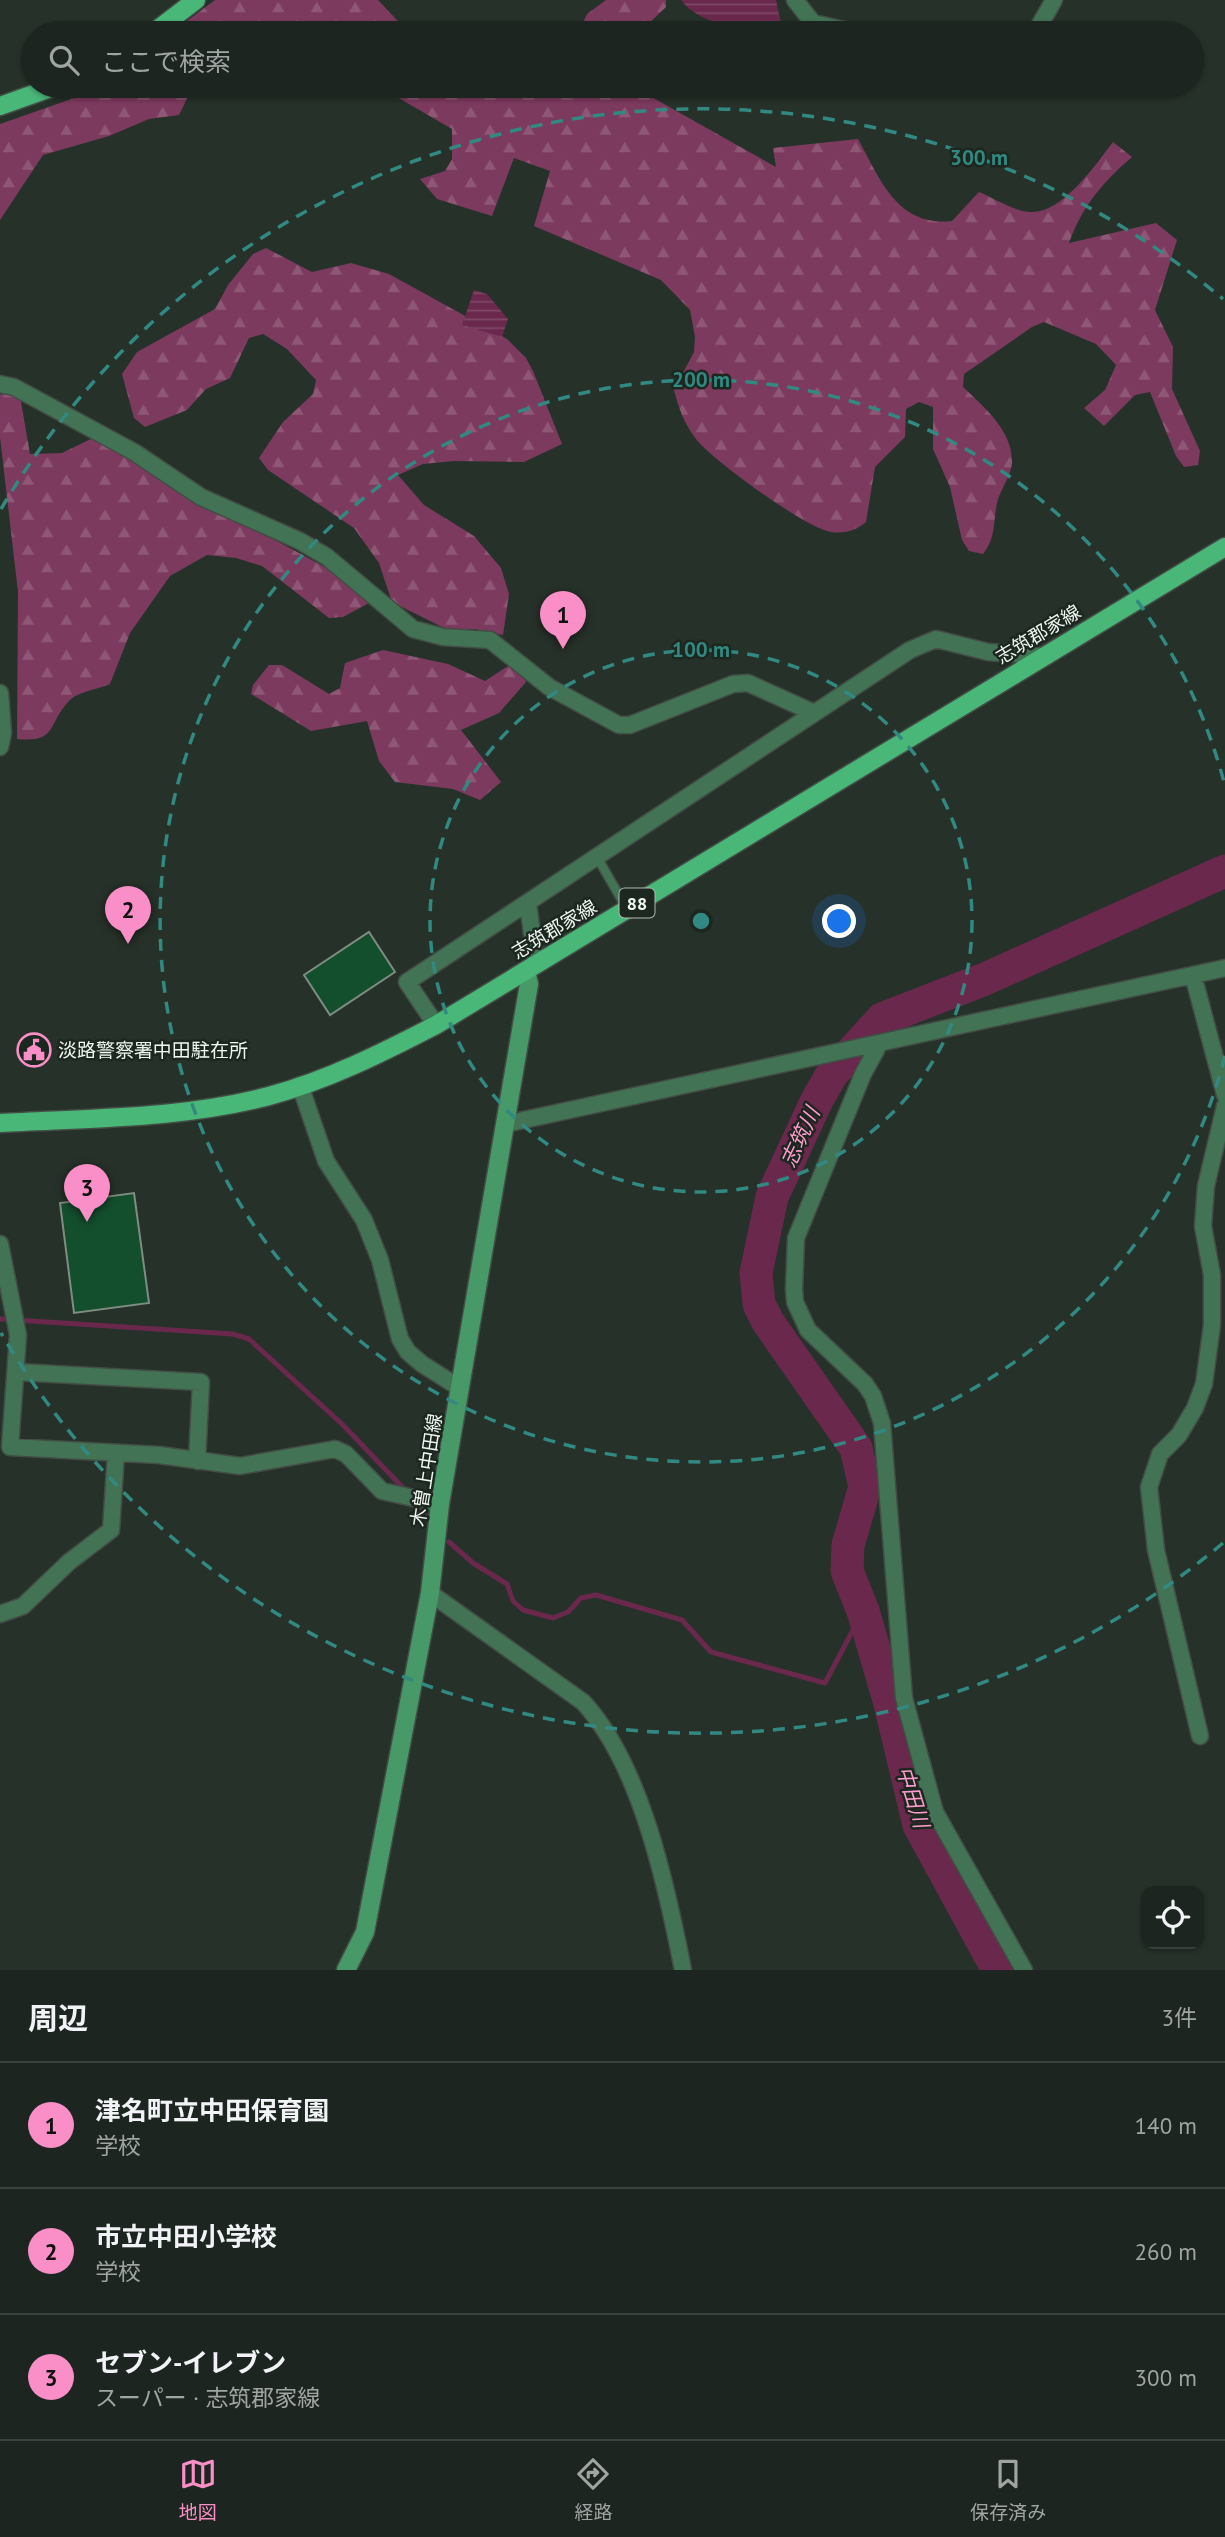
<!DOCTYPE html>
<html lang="ja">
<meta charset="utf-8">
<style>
body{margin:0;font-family:"PT Sans","Noto Sans JP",sans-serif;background:#29312c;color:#f1f3f6}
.controls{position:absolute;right:21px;bottom:21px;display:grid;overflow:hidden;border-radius:14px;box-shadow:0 2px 5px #0004}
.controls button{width:63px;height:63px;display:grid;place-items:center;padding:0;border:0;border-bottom:2px solid #3a423d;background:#1c251f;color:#f1f3f6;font:35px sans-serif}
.you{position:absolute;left:840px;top:922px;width:24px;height:24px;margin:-18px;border:5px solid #fff;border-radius:50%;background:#1a73e8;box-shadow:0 0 0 10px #1a73e833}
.badge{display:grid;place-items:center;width:46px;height:46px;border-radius:50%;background:#fa8fc7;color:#111;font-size:23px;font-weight:700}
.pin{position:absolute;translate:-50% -58px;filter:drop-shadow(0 2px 4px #0008)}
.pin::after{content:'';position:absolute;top:37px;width:24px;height:21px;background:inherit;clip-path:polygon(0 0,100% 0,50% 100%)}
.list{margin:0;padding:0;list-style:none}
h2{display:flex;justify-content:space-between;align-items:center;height:91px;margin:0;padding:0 28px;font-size:30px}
h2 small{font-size:23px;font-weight:400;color:#a0a5a4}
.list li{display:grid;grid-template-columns:46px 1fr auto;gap:21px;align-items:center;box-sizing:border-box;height:126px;padding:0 28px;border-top:2px solid #3a423d}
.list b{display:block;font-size:26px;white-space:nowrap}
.list p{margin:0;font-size:23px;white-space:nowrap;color:#a0a5a4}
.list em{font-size:23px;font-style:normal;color:#a0a5a4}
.icon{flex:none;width:38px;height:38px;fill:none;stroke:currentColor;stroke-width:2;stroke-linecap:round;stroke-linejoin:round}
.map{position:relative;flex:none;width:1225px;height:1970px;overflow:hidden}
.search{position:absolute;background:#1c251f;box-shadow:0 2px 5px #0004;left:21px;right:21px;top:21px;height:77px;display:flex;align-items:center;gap:18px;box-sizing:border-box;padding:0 24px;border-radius:38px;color:#a0a5a4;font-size:26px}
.sheet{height:469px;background:#1c251f}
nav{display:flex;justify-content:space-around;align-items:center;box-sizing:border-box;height:98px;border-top:2px solid #3a423d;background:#1c251f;font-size:19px;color:#a0a5a4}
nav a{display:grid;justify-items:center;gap:4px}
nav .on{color:#fa8fc7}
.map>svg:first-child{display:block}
.forest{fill:url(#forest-firs)}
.water{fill:url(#water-rules)}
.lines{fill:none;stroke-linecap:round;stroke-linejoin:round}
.stream{stroke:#69284c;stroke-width:5}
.river{stroke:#69284c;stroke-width:33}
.building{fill:#134e2d;stroke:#7e8c82;stroke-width:2}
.lane-casing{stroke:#424d45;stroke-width:11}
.street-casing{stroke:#424d45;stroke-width:19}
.secondary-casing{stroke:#424d45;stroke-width:21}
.primary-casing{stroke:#424d45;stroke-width:21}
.lane{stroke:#427354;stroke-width:8}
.street{stroke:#427354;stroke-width:16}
.secondary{stroke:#489968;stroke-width:18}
.primary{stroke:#49b777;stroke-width:18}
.ring{fill:none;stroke:#318982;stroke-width:3.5;stroke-dasharray:12 9}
.labels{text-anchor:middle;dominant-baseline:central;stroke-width:5;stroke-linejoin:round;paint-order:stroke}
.shield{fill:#1c271f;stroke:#b0b9b3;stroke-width:2}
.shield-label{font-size:18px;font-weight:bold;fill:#f0f7f2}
.street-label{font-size:19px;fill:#f0f7f2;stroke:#1c271f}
.poi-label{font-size:19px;fill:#f0f7f2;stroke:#1c271f;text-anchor:start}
.water-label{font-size:21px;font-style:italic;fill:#ff9ccf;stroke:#1c271f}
.centre{fill:#318982;stroke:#1c271f;stroke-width:3.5}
.ring-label{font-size:21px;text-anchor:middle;font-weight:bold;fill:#318982;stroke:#1c271f;stroke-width:5;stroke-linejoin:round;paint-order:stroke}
</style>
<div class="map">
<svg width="1225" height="1970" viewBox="0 0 1225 1970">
<defs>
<pattern id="forest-firs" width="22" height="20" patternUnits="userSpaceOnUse" patternTransform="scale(1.75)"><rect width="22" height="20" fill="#7c3a5e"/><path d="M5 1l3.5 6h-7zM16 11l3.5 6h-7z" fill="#8f5776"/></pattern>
<pattern id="water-rules" width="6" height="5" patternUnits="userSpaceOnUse" patternTransform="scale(1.75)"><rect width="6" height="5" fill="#69284c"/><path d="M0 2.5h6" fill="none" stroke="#7f4866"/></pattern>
</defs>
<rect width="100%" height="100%" fill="#263129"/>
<!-- forest -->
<path class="forest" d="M 215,0 L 378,0 L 409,33 L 301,33 L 268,21 L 252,33 L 171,33 Z
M 606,0 L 666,0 L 666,7 L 639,33 L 578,33 L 587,14 Z
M 94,86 L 193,86 L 179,115 L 149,119 L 109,136 L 43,155 L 0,220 L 0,124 L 77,97 Z
M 378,86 L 632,86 L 776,167 L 773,148 L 858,139 C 880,179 897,227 952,221 L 979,192 C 994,198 1015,212 1031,212 C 1063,213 1096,164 1113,142 L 1132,157 C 1103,182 1082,206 1069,243 L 1156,223 L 1177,240 L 1155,310 L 1173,347 L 1172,389 L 1200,451 L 1198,465 L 1184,467 L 1176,456 L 1150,392 L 1135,395 L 1104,426 L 1084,408 L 1105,390 L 1116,365 L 1096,344 L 1044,322 L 1032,327 L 964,374 L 963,387 C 984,407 1013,431 1012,463 C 1011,476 1000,490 997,503 C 993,523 996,538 983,554 L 969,551 L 962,540 L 950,487 L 933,449 L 933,407 L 919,402 L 906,409 L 905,437 L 875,467 L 866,522 C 856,531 841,535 827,531 C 801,524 712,460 696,439 C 684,423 679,409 674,390 L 694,352 L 695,337 L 690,310 L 661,280 L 534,226 L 550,171 L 514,158 L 492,216 L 437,199 L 420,179 L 445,171 L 452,159 L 452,129 Z
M 266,248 L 312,272 L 351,263 L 389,274 L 507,339 L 526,358 L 533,371 L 562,444 L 524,462 L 454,461 L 423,464 L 398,475 L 424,505 L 474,536 L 501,568 L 509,594 L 503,635 L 475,629 L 446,629 L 392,602 L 379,563 L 354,528 L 268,470 L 259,458 L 283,422 L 313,394 L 316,380 L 287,349 L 263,334 L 249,338 L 230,378 L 206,389 L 187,410 L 145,427 L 134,418 L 122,374 L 137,352 L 215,309 L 228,285 L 253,254 Z
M 8,390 L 20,396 L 30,454 L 62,453 L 97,436 L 218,509 L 341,576 L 369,603 L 343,617 L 329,618 L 262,566 L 236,558 L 207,555 L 170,576 L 130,633 L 110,684 C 99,689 77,692 69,701 C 47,724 58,743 17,739 L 18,592 L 0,437 L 0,395 Z
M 383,650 L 448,664 L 485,681 L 508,666 L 520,670 L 526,682 L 499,713 L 461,730 L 501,782 L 480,800 L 453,789 L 395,782 L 379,761 L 367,721 L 311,731 L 251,694 L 253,685 L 269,665 L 282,665 L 329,694 L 340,688 L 345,663 Z"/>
<!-- water -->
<path class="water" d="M 681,0 L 776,0 L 781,23 L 779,32 L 774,33 C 743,28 702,27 681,0 Z
M 474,290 L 487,294 L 508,319 L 502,337 L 462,325 Z"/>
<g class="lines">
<!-- stream -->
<path class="stream" d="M 0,1319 L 233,1334 L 249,1339 L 343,1425 L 406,1491
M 417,1504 L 429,1519
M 449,1542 L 473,1563 L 507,1584 L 513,1601 L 523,1610 L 553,1618 L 568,1612 L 581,1598 L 596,1595 L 682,1620 L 711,1652 L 825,1683 L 863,1611"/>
<!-- river -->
<path class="river" d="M 998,1970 L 919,1825 L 889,1700 L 863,1611 L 847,1571 L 848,1545 L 865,1487 L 856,1448 L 768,1322 L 759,1304 L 756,1273 L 772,1197 L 817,1100 L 832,1074 L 882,1019 L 985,979 L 1225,871"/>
</g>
<!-- building -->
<path class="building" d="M 369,932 L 395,972 L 330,1015 L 304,975 Z
M 134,1193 L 149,1303 L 74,1313 L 60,1203 Z"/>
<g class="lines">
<defs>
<path id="lane" d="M 597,857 L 627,909"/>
<path id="street" d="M 795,0 L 813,23 L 858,33
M 1035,33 L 1054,0
M 0,384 L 14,387 L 134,452 L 201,497 L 300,541 L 327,557 L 413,629 L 443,637 L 490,640 L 549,687 L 619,725 L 630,725 L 733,684 L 748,683 L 812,712
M 0,693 L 3,733 L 0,747
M 528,903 L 536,965
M 1193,975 L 1225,1095
M 436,1025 L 407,982 L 910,650 L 936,639 L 988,652 L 1042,656
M 880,1043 L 863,1074 L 796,1238 L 794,1289 L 795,1302 L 808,1330 L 865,1384 L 873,1396 L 882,1423 L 904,1698 L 935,1812 L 1024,1970
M 300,1085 L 326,1161 L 364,1220 L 380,1260 L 400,1339 L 408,1352 L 422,1364 L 460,1388
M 505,1124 L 1225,968
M 0,1244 L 18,1335 L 10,1447 L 159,1455 L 240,1466 L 335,1449 L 346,1454 L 382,1491 L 440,1504
M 17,1372 L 201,1382 L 197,1461
M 430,1593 L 583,1702 C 641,1764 667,1888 683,1970
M 0,1614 L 23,1606 L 69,1562 L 111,1530 L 116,1453
M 1200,1736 L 1156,1550 L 1149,1487 L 1160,1454 L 1179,1435 L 1195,1408 L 1204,1384 L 1212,1325 L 1212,1275 L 1203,1226 L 1206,1186 L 1225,1106"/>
<path id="secondary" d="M 346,1970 L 365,1932 L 430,1593 L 440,1504 L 529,984 L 526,971"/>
<path id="primary" d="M 153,33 L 196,0
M 0,106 L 56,86
M 0,1123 C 89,1118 182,1119 269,1096 C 328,1080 382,1053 436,1025 L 1225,547"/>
</defs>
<!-- lane casing -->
<use href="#lane" class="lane-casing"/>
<!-- street casing -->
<use href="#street" class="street-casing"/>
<!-- secondary casing -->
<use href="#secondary" class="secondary-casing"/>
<!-- primary casing -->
<use href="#primary" class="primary-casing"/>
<!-- lane -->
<use href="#lane" class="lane"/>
<!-- street -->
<use href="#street" class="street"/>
<!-- secondary -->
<use href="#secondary" class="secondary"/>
<!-- primary -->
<use href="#primary" class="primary"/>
</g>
<!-- distance rings -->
<g class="ring">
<circle cx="701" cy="921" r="271"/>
<path d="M1225 1056A541 541 0 1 1 1225 786"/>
<path d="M1223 1543A812 812 0 0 1 1 1333M1 509A812 812 0 0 1 1223 299"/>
</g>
<!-- icons -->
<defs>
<symbol id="civic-ring" viewBox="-11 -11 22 22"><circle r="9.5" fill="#1c271f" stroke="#fa8fc7" stroke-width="1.5"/><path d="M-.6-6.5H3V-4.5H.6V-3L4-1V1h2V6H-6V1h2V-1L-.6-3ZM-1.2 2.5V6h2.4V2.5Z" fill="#fa8fc7"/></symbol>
</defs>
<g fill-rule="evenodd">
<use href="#civic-ring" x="15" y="1031" width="38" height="38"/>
</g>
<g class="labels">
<!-- shield labels -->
<rect class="shield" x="619.5" y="888.5" width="35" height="29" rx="5"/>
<g class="shield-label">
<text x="637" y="903">88</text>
</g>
<!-- street labels -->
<g class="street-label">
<text transform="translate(1038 634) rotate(-31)">志筑郡家線</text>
<text transform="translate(554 929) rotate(-31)">志筑郡家線</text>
<text transform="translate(426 1470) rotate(-81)">木曽上中田線</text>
</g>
<!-- poi labels -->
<g class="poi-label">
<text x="58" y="1050">淡路警察署中田駐在所</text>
</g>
<!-- water labels -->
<g class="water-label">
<text transform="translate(800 1137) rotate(-65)">志筑川</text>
<text transform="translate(913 1797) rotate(73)">中田川</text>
</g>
</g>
<circle cx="701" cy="921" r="10" class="centre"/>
<g class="ring-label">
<text x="979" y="165">300 m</text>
<text x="701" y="387">200 m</text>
<text x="701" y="657">100 m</text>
</g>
</svg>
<div class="controls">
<button><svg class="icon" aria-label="locate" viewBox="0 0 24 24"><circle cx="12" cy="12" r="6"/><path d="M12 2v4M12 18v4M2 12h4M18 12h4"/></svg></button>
</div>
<div class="you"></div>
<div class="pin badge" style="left:563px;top:649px">1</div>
<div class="pin badge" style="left:128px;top:944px">2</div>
<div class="pin badge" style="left:87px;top:1222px">3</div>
<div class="search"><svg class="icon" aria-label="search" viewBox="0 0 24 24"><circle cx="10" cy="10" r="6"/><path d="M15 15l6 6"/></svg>ここで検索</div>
</div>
<section class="sheet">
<h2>周辺<small>3件</small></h2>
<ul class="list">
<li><span class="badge">1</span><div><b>津名町立中田保育園</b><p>学校</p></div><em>140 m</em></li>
<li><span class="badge">2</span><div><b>市立中田小学校</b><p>学校</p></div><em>260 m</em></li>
<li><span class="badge">3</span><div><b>セブン-イレブン</b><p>スーパー · 志筑郡家線</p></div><em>300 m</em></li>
</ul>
</section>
<nav>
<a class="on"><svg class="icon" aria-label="map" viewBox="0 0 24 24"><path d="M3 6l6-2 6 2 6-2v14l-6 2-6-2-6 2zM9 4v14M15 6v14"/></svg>地図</a>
<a><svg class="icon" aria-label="directions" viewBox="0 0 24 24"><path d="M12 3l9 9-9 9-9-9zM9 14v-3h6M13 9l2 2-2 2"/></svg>経路</a>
<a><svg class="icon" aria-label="saved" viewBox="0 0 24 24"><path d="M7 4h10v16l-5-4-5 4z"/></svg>保存済み</a>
</nav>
